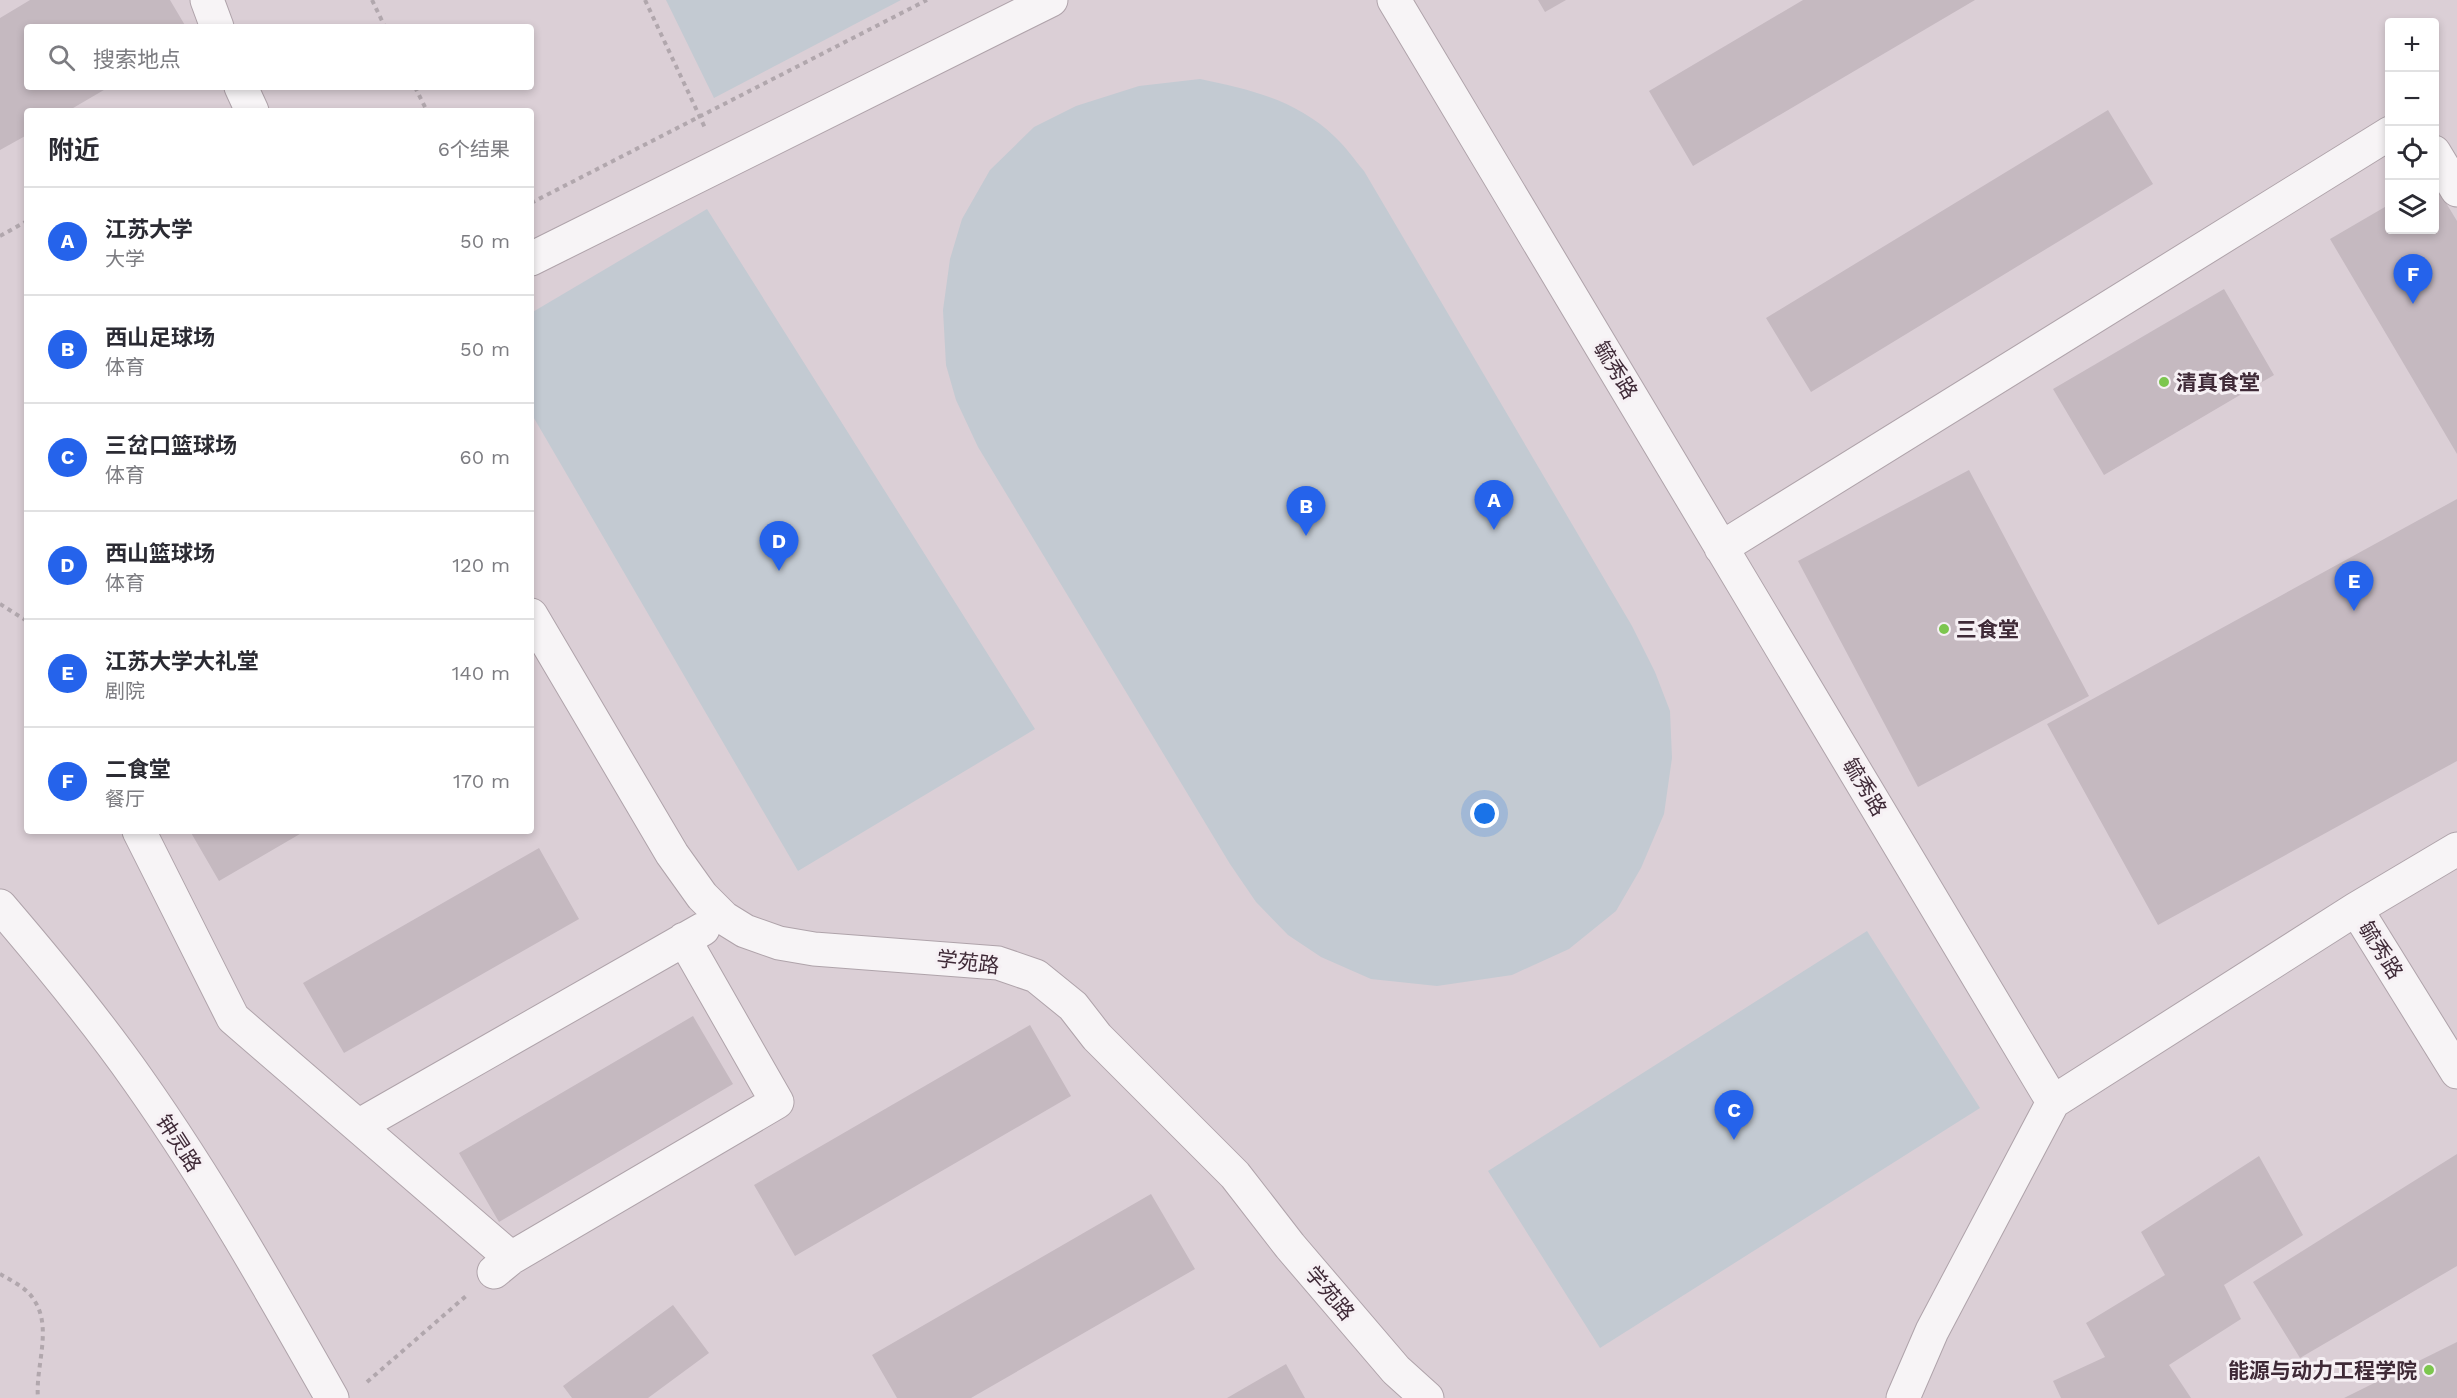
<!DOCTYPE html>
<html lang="zh">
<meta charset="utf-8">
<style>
body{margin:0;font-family:"Work Sans","Noto Sans SC",sans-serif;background:#f2f2f3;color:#2b2b33}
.controls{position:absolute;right:18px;top:18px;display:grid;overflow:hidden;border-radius:6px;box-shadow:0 3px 9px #0003}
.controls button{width:54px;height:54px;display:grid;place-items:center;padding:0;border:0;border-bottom:2px solid #e1e1e2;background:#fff;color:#2b2b33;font:30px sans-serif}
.you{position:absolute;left:1485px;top:814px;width:21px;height:21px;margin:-15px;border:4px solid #fff;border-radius:50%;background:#1a73e8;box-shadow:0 0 0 9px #1a73e833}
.badge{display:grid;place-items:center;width:39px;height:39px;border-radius:50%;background:#2563eb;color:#fff;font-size:20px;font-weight:700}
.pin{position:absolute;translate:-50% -50px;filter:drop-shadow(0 2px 3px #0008)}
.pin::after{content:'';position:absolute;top:32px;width:21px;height:18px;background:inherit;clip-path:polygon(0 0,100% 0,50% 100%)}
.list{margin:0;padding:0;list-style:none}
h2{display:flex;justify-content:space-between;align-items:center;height:78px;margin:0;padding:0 24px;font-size:26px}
h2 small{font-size:20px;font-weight:400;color:#7c7c81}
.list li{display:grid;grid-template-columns:39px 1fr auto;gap:18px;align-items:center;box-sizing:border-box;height:108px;padding:0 24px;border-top:2px solid #e1e1e2}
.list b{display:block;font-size:22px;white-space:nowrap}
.list p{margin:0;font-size:20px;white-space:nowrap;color:#7c7c81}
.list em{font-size:20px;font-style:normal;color:#7c7c81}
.icon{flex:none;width:33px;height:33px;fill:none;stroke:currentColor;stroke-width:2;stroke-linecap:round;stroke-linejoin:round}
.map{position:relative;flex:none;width:2457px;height:1398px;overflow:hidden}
.search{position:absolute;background:#fff;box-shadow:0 3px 9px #0003;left:24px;top:24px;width:510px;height:66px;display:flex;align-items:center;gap:15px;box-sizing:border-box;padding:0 21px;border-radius:6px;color:#7c7c81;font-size:22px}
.panel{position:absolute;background:#fff;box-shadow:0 3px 9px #0003;left:24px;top:108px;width:510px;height:726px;border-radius:6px}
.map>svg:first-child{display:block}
.built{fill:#dbcfd6;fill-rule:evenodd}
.green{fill:#c3cad2}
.building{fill:#c5b9c0}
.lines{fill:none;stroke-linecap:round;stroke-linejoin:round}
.minor-casing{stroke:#afa3aa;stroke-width:35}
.path{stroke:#b1a7ad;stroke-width:4;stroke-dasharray:4.5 4.5;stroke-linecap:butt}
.minor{stroke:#f7f4f6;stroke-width:33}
.poi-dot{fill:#7cc64e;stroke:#f6f0f4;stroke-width:2}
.labels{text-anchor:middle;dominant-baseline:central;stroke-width:6;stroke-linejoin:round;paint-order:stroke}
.street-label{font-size:21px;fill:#3f2a37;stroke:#f6f0f4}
.poi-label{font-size:21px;font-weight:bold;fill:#3f2a37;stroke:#f6f0f4;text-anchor:start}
</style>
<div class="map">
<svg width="2457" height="1398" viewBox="0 0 2457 1398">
<rect width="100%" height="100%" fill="#e9e1e6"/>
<!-- built -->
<path class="built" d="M 0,0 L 2457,0 L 2457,1398 L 0,1398 ZM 2390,22 L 2434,22 L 2434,230 L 2390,230 ZM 27,27 L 531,27 L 531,87 L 27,87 ZM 27,111 L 531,111 L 531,831 L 27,831 Z"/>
<!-- green -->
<path class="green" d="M 666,0 L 901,0 L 714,98 Z
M 1200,79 C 1249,89 1296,100 1334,136 C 1345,146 1354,159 1364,171 L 1632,626 L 1655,672 L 1670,711 L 1672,758 L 1664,814 L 1641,868 L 1616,911 L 1569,949 L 1512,975 L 1437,986 L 1371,979 L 1321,957 L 1288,935 L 1256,902 L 1230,864 L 978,447 L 956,400 L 946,365 L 943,310 L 950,259 L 962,219 L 990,170 L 1034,127 L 1076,106 L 1139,86 Z
M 707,209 L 1035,729 L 798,871 L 531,413 L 531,313 Z
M 1867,931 L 1980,1108 L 1600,1348 L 1488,1171 Z"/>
<!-- building -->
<path class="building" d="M 30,0 L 170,0 L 186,27 L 27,27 L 27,87 L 109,87 L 68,111 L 27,111 L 27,135 L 0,150 L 0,18 Z
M 1538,0 L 1566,0 L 1545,12 Z
M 1803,0 L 1975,0 L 1693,166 L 1649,91 Z
M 2108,110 L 2153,184 L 1811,392 L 1766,318 Z
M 2434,183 L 2457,221 L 2457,454 L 2330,239 L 2390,204 L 2390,230 L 2434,230 Z
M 2224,289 L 2274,375 L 2104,475 L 2053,389 Z
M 1969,470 L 2089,696 L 1918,787 L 1798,561 Z
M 2457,499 L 2457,761 L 2158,925 L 2047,724 Z
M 190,831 L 305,831 L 219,881 Z
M 539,848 L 579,919 L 344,1053 L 303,983 Z
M 693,1016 L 733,1084 L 499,1222 L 459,1153 Z
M 1030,1025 L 1071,1096 L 795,1256 L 754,1185 Z
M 2457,1154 L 2457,1266 L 2300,1358 L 2253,1282 Z
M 2259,1156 L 2303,1235 L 2224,1285 L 2241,1319 L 2169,1365 L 2191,1398 L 2061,1398 L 2053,1381 L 2105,1357 L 2086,1323 L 2165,1275 L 2141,1232 Z
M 1151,1194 L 1195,1269 L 971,1398 L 897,1398 L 872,1355 Z
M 673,1305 L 709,1353 L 648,1398 L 572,1398 L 563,1386 Z
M 2457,1342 L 2457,1398 L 2344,1398 Z
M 1286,1364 L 1305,1398 L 1227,1398 Z"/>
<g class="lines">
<defs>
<path id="minor" d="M 207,0 L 217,27
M 1394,0 L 2053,1102 L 2356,909 L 2457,1072
M 241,87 L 252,111
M 2434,152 L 2457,190
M 531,259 L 1051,0
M 1721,548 L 2390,133
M 531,615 L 672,854 L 702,896 L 724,918 L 745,931 L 779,943 L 814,949 L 998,963 L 1036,976 L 1073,1006 L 1097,1037 L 1235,1175 L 1290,1246 L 1396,1370 L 1427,1398
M 139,831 L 233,1018 L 511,1258
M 0,906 C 48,962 96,1020 138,1080 C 210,1182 271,1290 332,1398
M 2356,909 L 2457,849
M 358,1126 L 703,929
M 494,1272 L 511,1258 L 777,1102 L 684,939
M 1903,1398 L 1932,1331 L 2053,1102"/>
</defs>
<!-- minor casing -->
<use href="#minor" class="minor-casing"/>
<!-- path -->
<path class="path" d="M 372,0 L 385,27
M 645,0 L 706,130
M 415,87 L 427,111
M 531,203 L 927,0
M 0,236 L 27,221
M 0,604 L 27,621
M 0,1274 C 12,1281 27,1288 34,1300 C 53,1328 35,1367 38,1398
M 367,1382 L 466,1296"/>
<!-- minor -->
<use href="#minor" class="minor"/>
</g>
<!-- markers -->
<g class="poi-dot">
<circle cx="2164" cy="382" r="6"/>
<circle cx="1944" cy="629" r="6"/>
<circle cx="2429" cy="1370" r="6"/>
</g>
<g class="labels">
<!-- street labels -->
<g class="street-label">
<text transform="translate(1616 370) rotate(59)">毓秀路</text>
<text transform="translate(1865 787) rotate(59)">毓秀路</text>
<text transform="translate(2381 950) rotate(58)">毓秀路</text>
<text transform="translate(968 962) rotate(7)">学苑路</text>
<text transform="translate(179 1143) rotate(57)">钟灵路</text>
<text transform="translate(1330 1293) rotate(50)">学苑路</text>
</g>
<!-- poi labels -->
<g class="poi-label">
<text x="2176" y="382">清真食堂</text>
<text x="1956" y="629">三食堂</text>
<text x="2417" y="1370" text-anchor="end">能源与动力工程学院</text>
</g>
</g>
</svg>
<div class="controls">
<button>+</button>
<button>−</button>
<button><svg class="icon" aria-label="locate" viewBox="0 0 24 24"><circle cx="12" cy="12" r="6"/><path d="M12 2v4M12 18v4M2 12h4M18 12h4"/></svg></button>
<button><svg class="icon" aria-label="layers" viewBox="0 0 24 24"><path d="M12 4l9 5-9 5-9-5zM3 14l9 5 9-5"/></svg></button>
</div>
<div class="you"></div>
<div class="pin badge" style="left:1494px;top:530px">A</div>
<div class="pin badge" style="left:1306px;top:536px">B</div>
<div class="pin badge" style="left:1734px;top:1140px">C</div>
<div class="pin badge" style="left:779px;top:571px">D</div>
<div class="pin badge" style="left:2354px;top:611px">E</div>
<div class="pin badge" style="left:2413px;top:304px">F</div>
<div class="search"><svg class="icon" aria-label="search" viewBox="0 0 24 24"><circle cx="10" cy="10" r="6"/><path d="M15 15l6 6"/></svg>搜索地点</div>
<section class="panel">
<h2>附近<small>6个结果</small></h2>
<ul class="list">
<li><span class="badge">A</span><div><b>江苏大学</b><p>大学</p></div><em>50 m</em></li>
<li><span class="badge">B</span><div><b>西山足球场</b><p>体育</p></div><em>50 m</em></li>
<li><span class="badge">C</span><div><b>三岔口篮球场</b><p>体育</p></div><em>60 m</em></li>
<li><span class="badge">D</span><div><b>西山篮球场</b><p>体育</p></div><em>120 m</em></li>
<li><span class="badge">E</span><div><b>江苏大学大礼堂</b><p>剧院</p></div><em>140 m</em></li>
<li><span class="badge">F</span><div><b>二食堂</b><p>餐厅</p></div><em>170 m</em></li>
</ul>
</section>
</div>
